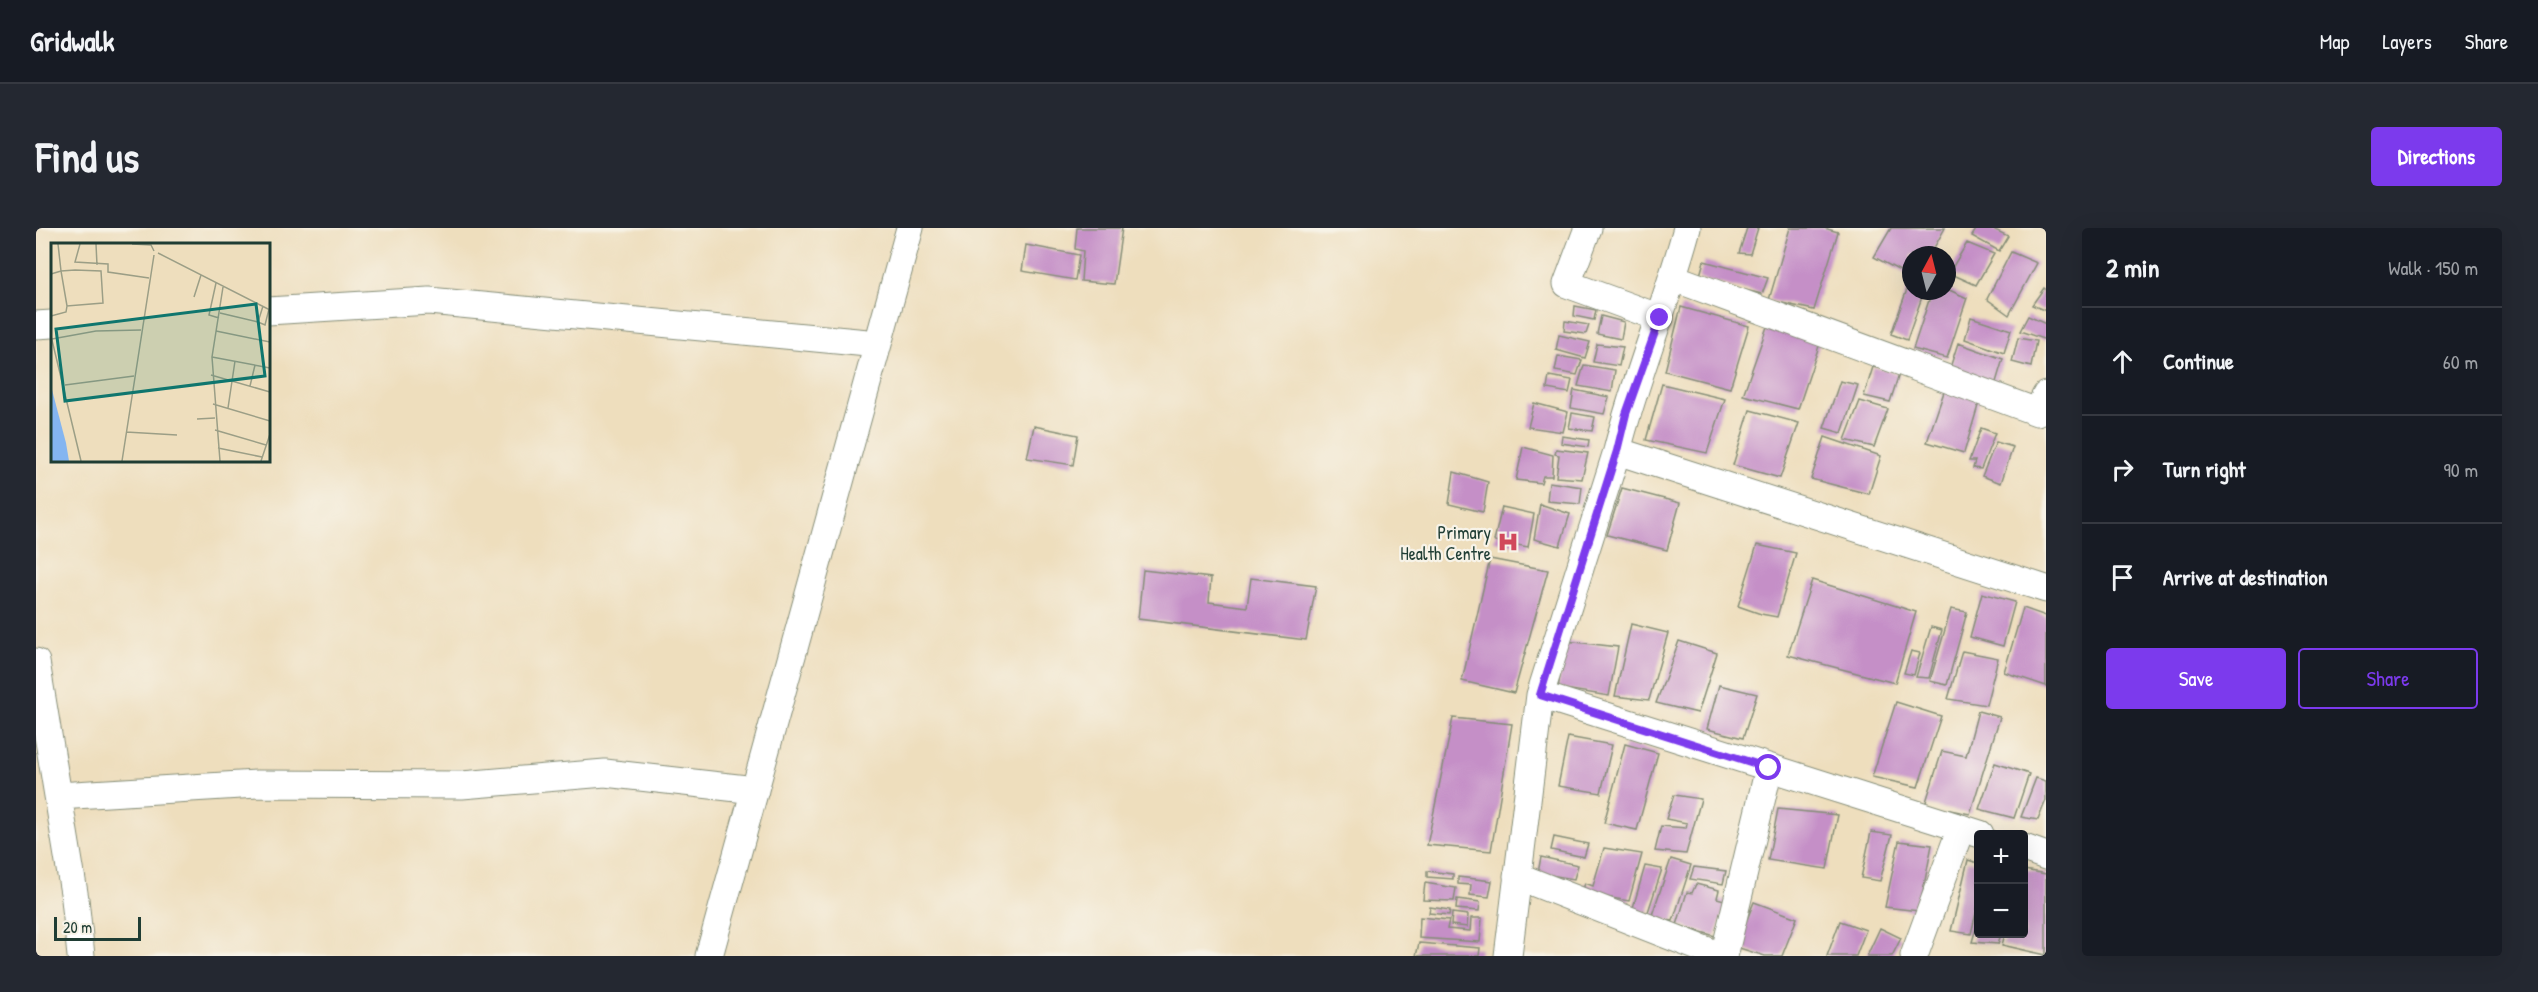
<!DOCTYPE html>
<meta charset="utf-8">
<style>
body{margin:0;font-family:"Patrick Hand",sans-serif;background:#242831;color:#f1f3f6}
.controls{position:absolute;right:18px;bottom:18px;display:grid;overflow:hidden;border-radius:6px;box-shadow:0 6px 24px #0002}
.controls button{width:54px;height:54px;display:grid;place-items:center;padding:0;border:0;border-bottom:2px solid #363941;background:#171b24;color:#f1f3f6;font:30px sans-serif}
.compass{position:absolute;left:1866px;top:18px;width:54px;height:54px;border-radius:50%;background:#171b24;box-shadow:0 6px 24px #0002;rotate:7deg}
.scale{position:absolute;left:18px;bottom:15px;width:87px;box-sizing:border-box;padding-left:6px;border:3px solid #1f3d34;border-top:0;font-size:16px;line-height:21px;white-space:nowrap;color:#1f3d34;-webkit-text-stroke:4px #f7f3e8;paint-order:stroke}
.stop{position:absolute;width:18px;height:18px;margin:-14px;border:4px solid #7c3aed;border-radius:50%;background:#fff}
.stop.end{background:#7c3aed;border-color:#fff;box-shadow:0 2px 6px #0008}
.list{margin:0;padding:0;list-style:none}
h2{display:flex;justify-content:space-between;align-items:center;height:78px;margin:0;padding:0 24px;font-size:26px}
h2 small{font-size:20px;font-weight:400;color:#9ea1a6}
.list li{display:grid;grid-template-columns:39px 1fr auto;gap:18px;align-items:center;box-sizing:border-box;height:108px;padding:0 24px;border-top:2px solid #363941}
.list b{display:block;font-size:22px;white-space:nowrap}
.list em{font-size:20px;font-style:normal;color:#9ea1a6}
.actions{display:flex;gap:12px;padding:18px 24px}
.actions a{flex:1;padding:14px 0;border:2px solid #7c3aed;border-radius:6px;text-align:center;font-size:21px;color:#7c3aed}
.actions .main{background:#7c3aed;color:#fff}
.icon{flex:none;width:33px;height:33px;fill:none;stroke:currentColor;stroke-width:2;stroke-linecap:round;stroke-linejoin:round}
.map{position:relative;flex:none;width:2010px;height:728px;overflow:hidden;border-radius:6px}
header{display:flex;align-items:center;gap:36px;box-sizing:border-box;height:84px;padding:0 30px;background:#171b24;border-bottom:2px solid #363941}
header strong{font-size:28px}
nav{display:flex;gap:33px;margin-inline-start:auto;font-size:21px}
.intro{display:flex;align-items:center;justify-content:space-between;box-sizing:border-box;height:144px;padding:0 36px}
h1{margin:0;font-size:42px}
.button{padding:15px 27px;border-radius:6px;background:#7c3aed;color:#fff;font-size:21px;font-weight:700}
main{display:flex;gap:36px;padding:0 36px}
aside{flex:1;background:#171b24;border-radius:6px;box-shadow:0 6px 24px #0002}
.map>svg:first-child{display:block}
.building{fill:#c58fc7}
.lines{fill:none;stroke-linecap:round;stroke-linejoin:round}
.minor-casing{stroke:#868e78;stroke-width:29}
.minor{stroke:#fff;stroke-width:27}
.route{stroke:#7c3aed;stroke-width:8}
.labels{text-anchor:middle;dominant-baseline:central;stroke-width:4.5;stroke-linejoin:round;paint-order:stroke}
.poi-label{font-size:18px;fill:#1f3d34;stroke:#f7f3e8;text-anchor:end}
.inset-road{fill:none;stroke:#9b9e86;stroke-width:1.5}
.view{fill:#0f766e;fill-opacity:0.15;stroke:#0f766e;stroke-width:3}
.inset-edge{fill:none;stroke:#1f3d34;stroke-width:3}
</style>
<header>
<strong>Gridwalk</strong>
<nav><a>Map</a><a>Layers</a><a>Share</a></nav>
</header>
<div class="intro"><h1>Find us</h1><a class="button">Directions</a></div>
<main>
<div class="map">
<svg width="2010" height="728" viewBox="0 0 2010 728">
<rect width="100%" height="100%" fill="#f7f3e8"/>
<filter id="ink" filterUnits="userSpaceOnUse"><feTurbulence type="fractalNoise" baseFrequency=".0167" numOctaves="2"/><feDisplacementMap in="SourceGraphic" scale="12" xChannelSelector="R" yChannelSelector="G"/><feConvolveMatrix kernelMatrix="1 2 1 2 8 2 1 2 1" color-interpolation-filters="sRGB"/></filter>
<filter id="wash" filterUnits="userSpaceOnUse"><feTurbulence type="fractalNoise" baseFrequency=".008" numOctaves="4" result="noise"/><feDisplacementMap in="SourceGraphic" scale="24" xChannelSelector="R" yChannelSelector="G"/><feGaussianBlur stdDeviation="1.35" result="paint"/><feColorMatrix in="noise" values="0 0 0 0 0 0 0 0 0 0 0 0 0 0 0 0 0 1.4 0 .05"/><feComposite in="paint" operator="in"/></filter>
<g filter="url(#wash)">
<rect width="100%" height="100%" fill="#eedebd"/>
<g id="blocks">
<!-- building -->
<path class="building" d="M 1041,0 L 1086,0 L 1078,56 L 1045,53 L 1047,23 L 1039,21 Z
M 1711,0 L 1722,0 L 1714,26 L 1703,25 Z
M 1754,0 L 1788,0 L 1802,4 L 1778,82 L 1733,72 Z
M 1855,0 L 1909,0 L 1894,27 L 1875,27 L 1875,49 L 1838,29 Z
M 1941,0 L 1955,0 L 1972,8 L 1963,23 L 1936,8 Z
M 1931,15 L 1958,26 L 1940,57 L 1913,45 Z
M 990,17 L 1043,27 L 1039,52 L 986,43 Z
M 1975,24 L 2001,35 L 1973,87 L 1951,71 Z
M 1668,33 L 1732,50 L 1726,66 L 1663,51 Z
M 1873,56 L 1875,63 L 1888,63 L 1871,112 L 1855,106 Z
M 2008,60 L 2010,62 L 2010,83 L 1996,77 Z
M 1911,61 L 1931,70 L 1911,130 L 1877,121 L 1896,63 L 1911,63 Z
M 1539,78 L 1560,82 L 1558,92 L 1538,88 Z
M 1645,79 L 1713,98 L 1694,160 L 1629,143 Z
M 1565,88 L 1588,94 L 1585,111 L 1561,106 Z
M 1992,88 L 2010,96 L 2010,112 L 1984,103 Z
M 1935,89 L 1975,102 L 1968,125 L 1929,111 Z
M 1529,93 L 1553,97 L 1550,106 L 1528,103 Z
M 1733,93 L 1784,115 L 1762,181 L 1707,167 Z
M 1523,107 L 1554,114 L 1549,130 L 1520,122 Z
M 1982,110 L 2000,113 L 1995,139 L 1976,134 Z
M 1922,115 L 1967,131 L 1958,161 L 1912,146 Z
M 1561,116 L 1587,119 L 1583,138 L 1557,134 Z
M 1522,128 L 1546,132 L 1541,147 L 1519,143 Z
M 1548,137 L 1579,142 L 1576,164 L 1542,158 Z
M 1837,139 L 1863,146 L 1854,174 L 1828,168 Z
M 1513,148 L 1536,152 L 1533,165 L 1511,161 Z
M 1804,153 L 1822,157 L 1806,205 L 1788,200 Z
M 1626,156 L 1689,171 L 1671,225 L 1610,212 Z
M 1909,161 L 1944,171 L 1928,225 L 1891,214 Z
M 1538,162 L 1573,169 L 1568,186 L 1535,180 Z
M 1824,173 L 1852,181 L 1838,219 L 1809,212 Z
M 1498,175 L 1532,184 L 1527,204 L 1492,199 Z
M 1714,182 L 1763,195 L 1744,250 L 1697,237 Z
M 1536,185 L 1559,189 L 1556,203 L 1533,200 Z
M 998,198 L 1042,207 L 1037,237 L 991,230 Z
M 1945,200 L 1959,205 L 1945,241 L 1937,240 L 1939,233 L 1933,233 Z
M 1526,208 L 1553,212 L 1552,219 L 1525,215 Z
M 1789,209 L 1845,228 L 1833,266 L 1775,251 Z
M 1960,214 L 1977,219 L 1965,255 L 1946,248 Z
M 1487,219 L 1517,227 L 1516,248 L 1507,248 L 1505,255 L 1480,252 Z
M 1520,221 L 1552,225 L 1546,251 L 1520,249 L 1523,227 L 1519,226 Z
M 1418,244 L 1452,254 L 1447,284 L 1413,276 Z
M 1513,254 L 1546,259 L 1544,276 L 1511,273 Z
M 1586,260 L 1644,275 L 1631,322 L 1571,307 Z
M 1504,276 L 1534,286 L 1524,318 L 1498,311 Z
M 1466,279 L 1498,286 L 1492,319 L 1458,313 Z
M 1721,317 L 1760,325 L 1741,389 L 1725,386 L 1702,378 Z
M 1454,331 L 1512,342 L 1478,465 L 1426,453 Z
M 1107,342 L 1175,350 L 1173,374 L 1211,379 L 1215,350 L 1280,358 L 1270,412 L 1102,391 Z
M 1776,352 L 1880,384 L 1859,455 L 1752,427 Z
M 1946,365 L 1979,374 L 1967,418 L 1934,409 Z
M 1987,380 L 2010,388 L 2010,458 L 1968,444 Z
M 1915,381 L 1931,384 L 1911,457 L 1894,453 Z
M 1595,396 L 1632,405 L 1613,472 L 1579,468 Z
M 1895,399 L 1906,402 L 1893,450 L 1880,449 Z
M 1530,413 L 1582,419 L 1573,468 L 1522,460 Z
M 1643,413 L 1681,425 L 1662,485 L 1620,475 Z
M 1875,423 L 1884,425 L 1878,447 L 1868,445 Z
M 1926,423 L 1962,430 L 1950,477 L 1912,471 Z
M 1683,457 L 1721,466 L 1707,510 L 1671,501 Z
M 1860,474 L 1905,488 L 1882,559 L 1836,549 Z
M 1942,483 L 1964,489 L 1934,586 L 1889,577 L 1906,523 L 1930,528 Z
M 1417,490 L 1476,496 L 1455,623 L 1391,617 Z
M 1532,509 L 1576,517 L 1565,565 L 1522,558 Z
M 1589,516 L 1622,525 L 1601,602 L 1568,595 Z
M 1959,535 L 1993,546 L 1978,590 L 1943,581 Z
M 2000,550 L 2010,553 L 2010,572 L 2002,592 L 1985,589 Z
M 1638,567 L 1665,571 L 1650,626 L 1619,623 L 1625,598 L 1650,600 L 1651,595 L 1630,591 Z
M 1742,581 L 1802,587 L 1791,641 L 1732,632 Z
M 1835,604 L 1856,607 L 1844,653 L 1825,650 Z
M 1518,609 L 1552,616 L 1548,629 L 1515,622 Z
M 1863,613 L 1896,617 L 1883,683 L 1849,679 Z
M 1568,620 L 1606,626 L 1593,673 L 1546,665 L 1549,655 L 1557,658 Z
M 1505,629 L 1542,637 L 1538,651 L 1502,645 Z
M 1635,631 L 1655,637 L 1637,693 L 1615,690 Z
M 1932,632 L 1942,635 L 1942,677 L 1935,706 L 1915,703 Z
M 1609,638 L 1626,641 L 1612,684 L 1596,683 Z
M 1658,639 L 1690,643 L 1687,656 L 1654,651 Z
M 1988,642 L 2010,646 L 2010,727 L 1966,717 L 1969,706 L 1988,706 Z
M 1391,643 L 1417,646 L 1417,651 L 1391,649 Z
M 1422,649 L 1456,653 L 1453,669 L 1434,667 L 1435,657 L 1422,656 Z
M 1389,655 L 1420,660 L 1418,673 L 1387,672 Z
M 1660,656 L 1683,662 L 1681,670 L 1692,673 L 1679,708 L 1641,697 L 1651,664 L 1656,665 Z
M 1421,671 L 1444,674 L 1443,683 L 1420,681 Z
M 1718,674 L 1761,690 L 1746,728 L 1729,728 L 1700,719 Z
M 1394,679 L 1414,682 L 1413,687 L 1393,685 Z
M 1416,685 L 1432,687 L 1431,699 L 1415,697 Z
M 1384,689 L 1413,692 L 1411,701 L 1434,703 L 1435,690 L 1446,690 L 1444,714 L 1383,710 Z
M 1804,693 L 1830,702 L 1820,728 L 1791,728 Z
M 1942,693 L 1942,706 L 1965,706 L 1962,716 L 1936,714 Z
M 1844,700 L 1865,710 L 1856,728 L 1831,728 Z
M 1383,715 L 1444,720 L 1443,728 L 1380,728 Z"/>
</g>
</g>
<g filter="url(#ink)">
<use href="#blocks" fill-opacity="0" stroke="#868e78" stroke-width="1.5"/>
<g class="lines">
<defs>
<path id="minor" d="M 1552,0 L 1531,56 L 1624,90
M 1638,50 L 2001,184 L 2010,167
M 232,83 L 393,73 L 842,116
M 0,97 L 16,96
M 1581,223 L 2010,361
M 0,434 L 39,671 L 45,728
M 1504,467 L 1944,606
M 22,568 L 221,556 L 426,557 L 569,545 L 719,562
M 1988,620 L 2010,628
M 1481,648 L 1685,728
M 673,728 L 874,0
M 1472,728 L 1504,467 L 1581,223 C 1600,147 1631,75 1651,0
M 1688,728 L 1733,540
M 1878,728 L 1925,600"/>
</defs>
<!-- minor casing -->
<use href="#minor" class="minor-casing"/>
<!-- minor -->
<use href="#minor" class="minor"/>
</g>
</g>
<g class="lines" filter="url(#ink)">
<!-- route -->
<path class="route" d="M 1624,90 L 1590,186 L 1581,223 L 1504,467 L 1733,540"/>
</g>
<!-- icons -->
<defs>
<symbol id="hospital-bare" viewBox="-9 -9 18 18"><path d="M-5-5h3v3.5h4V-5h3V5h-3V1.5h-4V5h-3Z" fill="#d1495b" stroke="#f7f3e8" stroke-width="2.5" paint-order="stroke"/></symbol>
</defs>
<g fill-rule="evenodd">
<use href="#hospital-bare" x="1457" y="299" width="30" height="30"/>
</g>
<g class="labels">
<!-- poi labels -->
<g class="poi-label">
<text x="1455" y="304">Primary<tspan x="1455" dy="21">Health Centre</tspan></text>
</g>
</g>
<!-- overview -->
<g transform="translate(15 15)">
<rect width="219" height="219" fill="#eedebd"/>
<path d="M 0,143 L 15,200 L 18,218 L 0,218 Z" fill="#84b5f0"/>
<path class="inset-road" d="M 29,1 L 24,19 L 57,21 L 57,29 L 98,35M 45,1 L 46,22M 81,1 L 100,2 L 103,8M 107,10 L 219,67M 0,31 L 10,28 L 24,27 L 50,28 L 52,60 L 16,63 L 10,28 L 7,1M 165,40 L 158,72 L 168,75M 143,54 L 150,32M 169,70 L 207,79 L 212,63M 0,73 L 15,69 L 16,63M 207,79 L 214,82 L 218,66M 165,88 L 219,99M 0,93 L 30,218M 1,96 L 45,88 L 90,87M 161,114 L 219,125M 160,132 L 219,149M 14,142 L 83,133M 199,143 L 204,122M 162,161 L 219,178M 177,165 L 184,118M 146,176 L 164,175M 164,187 L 215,202M 75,189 L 126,192M 167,205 L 211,214M 71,218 L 103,12M 169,218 L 161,114 L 172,44M 210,218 L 219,191"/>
<path class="view" d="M 205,61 L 214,133 L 14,158 L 5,86 Z"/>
<rect width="219" height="219" class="inset-edge"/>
</g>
</svg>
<div class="controls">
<button>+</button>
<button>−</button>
</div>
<svg class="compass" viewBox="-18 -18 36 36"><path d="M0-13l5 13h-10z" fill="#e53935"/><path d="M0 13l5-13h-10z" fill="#9ea1a6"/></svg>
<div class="scale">20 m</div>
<div class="stop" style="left:1733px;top:540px"></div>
<div class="stop end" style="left:1624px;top:90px"></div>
</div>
<aside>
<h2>2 min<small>Walk · 150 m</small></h2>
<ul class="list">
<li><svg class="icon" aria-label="ahead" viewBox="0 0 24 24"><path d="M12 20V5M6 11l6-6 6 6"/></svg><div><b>Continue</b></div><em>60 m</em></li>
<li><svg class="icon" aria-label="right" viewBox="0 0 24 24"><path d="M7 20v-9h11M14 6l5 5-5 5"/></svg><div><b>Turn right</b></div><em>90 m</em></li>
<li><svg class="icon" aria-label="arrive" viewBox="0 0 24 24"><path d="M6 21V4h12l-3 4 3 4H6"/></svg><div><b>Arrive at destination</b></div></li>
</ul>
<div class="actions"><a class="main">Save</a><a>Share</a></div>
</aside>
</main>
